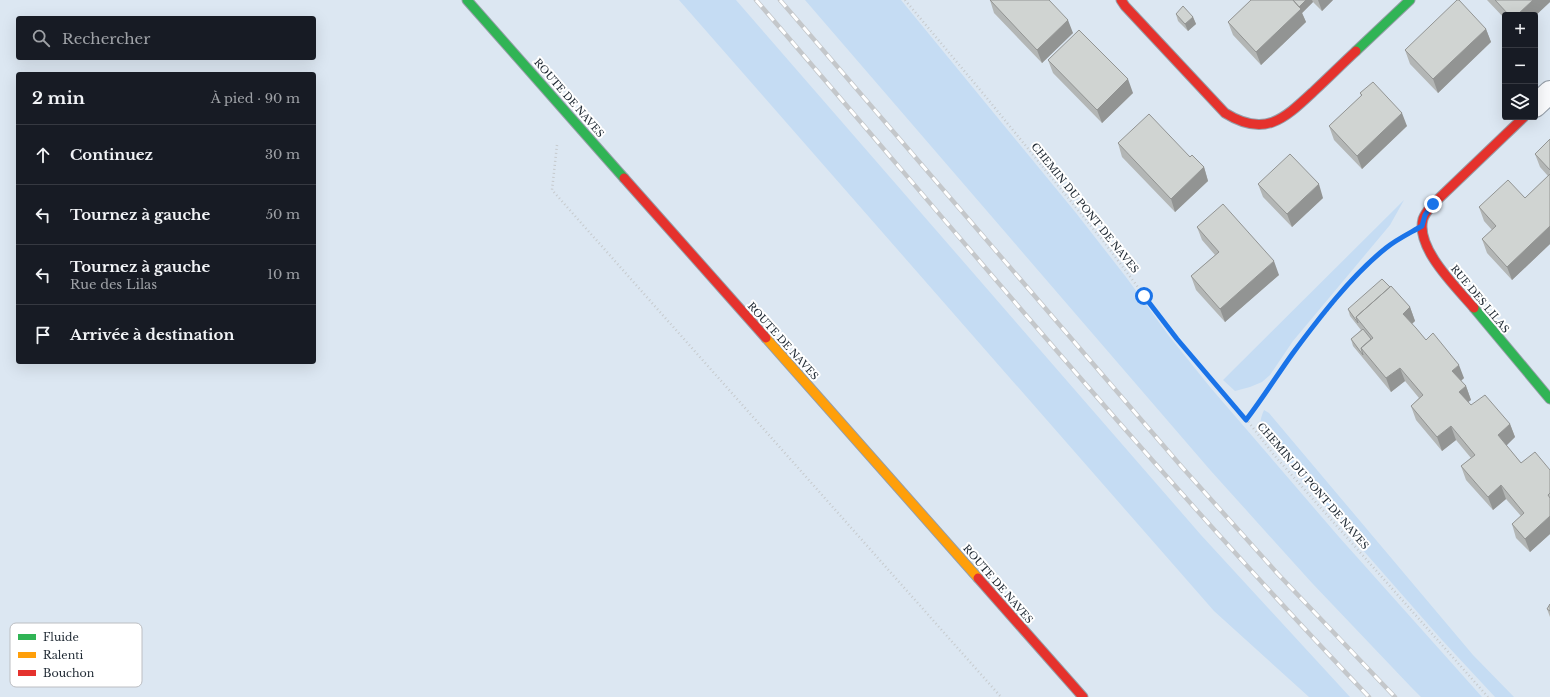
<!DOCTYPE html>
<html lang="fr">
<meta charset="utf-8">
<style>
body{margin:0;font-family:"Libre Baskerville",serif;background:#242831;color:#f1f3f6}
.controls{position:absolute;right:12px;top:12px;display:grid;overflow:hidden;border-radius:4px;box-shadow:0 4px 16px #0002}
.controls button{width:36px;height:36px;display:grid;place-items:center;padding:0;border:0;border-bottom:1px solid #363941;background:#171b24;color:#f1f3f6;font:20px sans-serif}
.stop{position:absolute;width:12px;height:12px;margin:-9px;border:3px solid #1a73e8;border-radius:50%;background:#fff}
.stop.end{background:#1a73e8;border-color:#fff;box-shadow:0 1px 4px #0008}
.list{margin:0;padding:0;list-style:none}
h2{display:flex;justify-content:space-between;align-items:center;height:52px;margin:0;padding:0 16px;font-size:17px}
h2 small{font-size:13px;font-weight:400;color:#9ea1a6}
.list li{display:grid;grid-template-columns:26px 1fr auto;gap:12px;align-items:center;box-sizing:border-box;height:60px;padding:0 16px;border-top:1px solid #363941}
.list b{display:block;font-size:15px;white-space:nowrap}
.list p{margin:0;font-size:13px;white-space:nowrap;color:#9ea1a6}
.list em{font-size:13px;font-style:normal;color:#9ea1a6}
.icon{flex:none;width:22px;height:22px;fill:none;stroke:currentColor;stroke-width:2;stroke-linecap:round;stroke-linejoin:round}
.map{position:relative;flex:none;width:1550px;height:697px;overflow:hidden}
.search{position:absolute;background:#171b24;box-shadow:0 4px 16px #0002;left:16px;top:16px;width:300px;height:44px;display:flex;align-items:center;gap:10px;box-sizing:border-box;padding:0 14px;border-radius:4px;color:#9ea1a6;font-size:15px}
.panel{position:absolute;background:#171b24;box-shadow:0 4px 16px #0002;left:16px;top:72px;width:300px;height:292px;border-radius:4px}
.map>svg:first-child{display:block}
.green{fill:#c5dcf3}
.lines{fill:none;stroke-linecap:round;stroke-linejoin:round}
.street-casing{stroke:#959ea8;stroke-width:24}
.fast-casing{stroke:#959ea8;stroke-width:11}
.slow-casing{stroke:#959ea8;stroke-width:11}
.jam-casing{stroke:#959ea8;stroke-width:11}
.path{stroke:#c6cacd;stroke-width:2.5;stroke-dasharray:1 3;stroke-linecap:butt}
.street{stroke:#fafbfd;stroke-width:22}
.fast{stroke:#30b455;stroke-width:9}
.slow{stroke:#ff9f0a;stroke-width:9}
.jam{stroke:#e5322d;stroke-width:9}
.rail-casing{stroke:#c4c7ca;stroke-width:4.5}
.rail{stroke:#fff;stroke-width:3;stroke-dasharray:9;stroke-linecap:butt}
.wall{fill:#b3b6b5}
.shaded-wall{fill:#929493}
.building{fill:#d0d4d2;stroke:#929493}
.route{stroke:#1a73e8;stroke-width:5}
.labels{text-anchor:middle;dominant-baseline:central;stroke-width:4;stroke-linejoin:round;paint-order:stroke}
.street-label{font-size:10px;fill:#1e2832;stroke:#fff}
.key{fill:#fff;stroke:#bcbec2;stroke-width:1}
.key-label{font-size:11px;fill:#1e2832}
</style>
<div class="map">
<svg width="1550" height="697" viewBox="0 0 1550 697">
<rect width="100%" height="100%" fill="#dce7f2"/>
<!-- green -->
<path class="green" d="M 679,0 L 736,0 L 1201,535 L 1350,697 L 1309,697 L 1214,611 Z
M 805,0 L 901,0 L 1076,213 L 1126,277 L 1169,336 L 1210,387 L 1339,537 L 1482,697 L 1421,697 L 1411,687 L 1312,583 L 1211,471 Z
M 1404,200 L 1390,225 L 1293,341 L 1270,375 L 1262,382 L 1250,387 L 1235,391 L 1223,380 Z
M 1264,410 L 1269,413 L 1473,655 L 1514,697 L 1495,697 L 1442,640 L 1274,449 C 1262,436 1256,428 1264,410 Z"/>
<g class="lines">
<defs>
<path id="street" d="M 1535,106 L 1550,92"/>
<path id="fast" d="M 467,0 L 624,178
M 1356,51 L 1410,0
M 1474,308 L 1550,399"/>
<path id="slow" d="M 766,338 L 978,578"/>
<path id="jam" d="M 1121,0 L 1125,6 L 1225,113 C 1265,138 1284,119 1314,91 C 1328,78 1342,64 1356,51
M 624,178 L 766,338
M 1474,308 C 1457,288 1415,248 1423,219 C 1425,213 1429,209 1433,204 L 1524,117
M 978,578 L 1083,697"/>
</defs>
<!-- street casing -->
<use href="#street" class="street-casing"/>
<!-- fast casing -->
<use href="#fast" class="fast-casing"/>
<!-- slow casing -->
<use href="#slow" class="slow-casing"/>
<!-- jam casing -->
<use href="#jam" class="jam-casing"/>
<!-- path -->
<path class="path" d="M 905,0 L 986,97 L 1104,242 L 1177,339 L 1247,420 L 1274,455 L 1488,697
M 557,145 L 552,190 L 1001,697
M 1247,420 C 1263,398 1277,374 1294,352 C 1306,335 1320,320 1333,304 C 1351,281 1371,257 1396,241"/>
<!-- street -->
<use href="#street" class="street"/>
<!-- fast -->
<use href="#fast" class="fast"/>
<!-- slow -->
<use href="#slow" class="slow"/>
<!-- jam -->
<use href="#jam" class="jam"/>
<defs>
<path id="rail" d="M 756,0 C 958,234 1155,473 1369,697
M 780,0 L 1181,466 L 1277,573 L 1395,697"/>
</defs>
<!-- rail casing -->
<use href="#rail" class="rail-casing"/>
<!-- rail -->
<use href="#rail" class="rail"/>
</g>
<!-- wall -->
<path class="wall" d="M 990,0 L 1073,33 L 1042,63 L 994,13 Z
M 1251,0 L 1333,0 L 1322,11 L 1313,2 L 1302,13 L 1306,22 L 1261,65 L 1233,35 L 1228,22 Z
M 1487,0 L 1550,0 L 1550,2 L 1535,16 L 1535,15 L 1505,15 L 1505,19 Z
M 1176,14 L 1193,17 L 1196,24 L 1188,31 L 1178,21 Z
M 1486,29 L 1491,42 L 1438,93 L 1410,64 L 1405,50 Z
M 1048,60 L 1133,93 L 1102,123 L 1053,73 Z
M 1360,93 L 1407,126 L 1362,169 L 1334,140 L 1329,126 L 1361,96 Z
M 1550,139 L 1550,244 L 1512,280 L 1487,253 L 1482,239 L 1492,230 L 1484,221 L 1479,207 L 1525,198 L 1548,176 L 1540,167 L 1535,154 Z
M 1118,143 L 1190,157 L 1204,167 L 1208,181 L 1175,212 L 1122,157 Z
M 1258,184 L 1323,198 L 1292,227 L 1263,197 Z
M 1197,227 L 1279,275 L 1225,322 L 1196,290 L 1191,276 L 1215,255 L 1202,240 Z
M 1390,287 L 1410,307 L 1415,321 L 1412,324 L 1426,340 L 1464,378 L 1461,381 L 1466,386 L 1471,400 L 1468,402 L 1471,405 L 1510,424 L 1515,437 L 1506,445 L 1521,463 L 1550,470 L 1550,534 L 1530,552 L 1516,538 L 1512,524 L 1521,516 L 1506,499 L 1493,510 L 1466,480 L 1461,466 L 1471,458 L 1456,440 L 1442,451 L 1416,420 L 1411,406 L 1419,398 L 1405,381 L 1391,392 L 1353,346 L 1351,339 L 1361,330 L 1350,316 L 1348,309 Z
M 1550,604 L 1550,617 L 1547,609 Z"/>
<!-- shaded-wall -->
<path class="shaded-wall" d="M 1306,0 L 1312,0 L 1313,2 L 1302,13 L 1306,22 L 1261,65 L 1256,52 Z
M 1318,0 L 1333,0 L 1322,11 Z
M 1533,0 L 1550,0 L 1550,2 L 1535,16 L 1535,15 L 1517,15 Z
M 1193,17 L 1196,24 L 1188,31 L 1185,24 Z
M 1068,20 L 1073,33 L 1042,63 L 1037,50 Z
M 1486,29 L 1491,42 L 1438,93 L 1433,79 Z
M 1128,79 L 1133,93 L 1102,123 L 1097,110 Z
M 1402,113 L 1407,126 L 1362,169 L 1357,156 Z
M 1204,167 L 1208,181 L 1175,212 L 1171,199 Z
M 1319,184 L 1323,198 L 1292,227 L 1287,214 Z
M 1550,226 L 1550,244 L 1512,280 L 1507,267 Z
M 1274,261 L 1279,275 L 1225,322 L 1220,309 Z
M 1410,307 L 1415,321 L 1408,327 L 1403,314 Z
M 1459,365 L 1464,378 L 1457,384 L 1452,371 Z
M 1400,368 L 1405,381 L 1391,392 L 1386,378 Z
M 1466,386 L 1471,400 L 1464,405 L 1459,392 Z
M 1510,424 L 1515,437 L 1503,449 L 1498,435 Z
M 1451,426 L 1456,440 L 1442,451 L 1437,437 Z
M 1501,485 L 1506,499 L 1493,510 L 1488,497 Z
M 1550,516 L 1550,534 L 1530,552 L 1525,539 Z"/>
<!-- building -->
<path class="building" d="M 990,0 L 1049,0 L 1068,20 L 1037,50 Z
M 1251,0 L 1293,0 L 1301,9 L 1256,52 L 1228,22 Z
M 1293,0 L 1306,0 L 1299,7 Z
M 1457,0 L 1459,0 L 1486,29 L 1433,79 L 1405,50 Z
M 1495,0 L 1533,0 L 1517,15 L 1509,15 Z
M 1183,6 L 1193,17 L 1185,24 L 1176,14 Z
M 1079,30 L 1128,79 L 1097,110 L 1048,60 Z
M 1373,82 L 1402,113 L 1357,156 L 1329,126 L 1362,95 L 1360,93 Z
M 1149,114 L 1190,157 L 1192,155 L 1204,167 L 1171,199 L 1118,143 Z
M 1550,139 L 1550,170 L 1535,154 Z
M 1290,154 L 1319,184 L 1287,214 L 1258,184 Z
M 1550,174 L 1550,226 L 1507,267 L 1482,239 L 1496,226 L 1479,207 L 1508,180 L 1525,198 Z
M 1223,204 L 1274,261 L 1220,309 L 1191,276 L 1219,252 L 1197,227 Z
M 1382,279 L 1390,287 L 1356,317 L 1358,323 L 1348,309 Z
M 1391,286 L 1410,307 L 1403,314 L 1416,328 L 1426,340 L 1433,333 L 1459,365 L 1452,371 L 1466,386 L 1459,392 L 1471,405 L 1485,395 L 1510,424 L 1498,435 L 1521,463 L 1535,452 L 1550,470 L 1550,493 L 1548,495 L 1550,498 L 1550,516 L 1525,539 L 1512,524 L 1524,513 L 1501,485 L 1488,497 L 1461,466 L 1475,455 L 1451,426 L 1437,437 L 1411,406 L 1423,395 L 1400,368 L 1386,378 L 1361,348 L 1373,338 L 1356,317 Z
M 1363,329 L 1371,339 L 1361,348 L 1363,355 L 1351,339 Z
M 1550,604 L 1550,611 L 1547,609 Z"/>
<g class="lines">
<!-- route -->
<path class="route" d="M 1144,296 L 1177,339 L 1246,420 C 1263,398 1277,375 1293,353 C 1319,318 1352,275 1386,248 C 1397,239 1410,233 1422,226 L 1425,215 L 1433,204"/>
</g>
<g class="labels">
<!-- street labels -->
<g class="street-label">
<text transform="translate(569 98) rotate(49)">ROUTE DE NAVES</text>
<text transform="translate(1085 208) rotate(51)">CHEMIN DU PONT DE NAVES</text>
<text transform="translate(1480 299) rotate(50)">RUE DES LILAS</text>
<text transform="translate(783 341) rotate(48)">ROUTE DE NAVES</text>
<text transform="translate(1313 486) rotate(49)">CHEMIN DU PONT DE NAVES</text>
<text transform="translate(998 584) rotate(49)">ROUTE DE NAVES</text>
</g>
</g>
<!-- legend -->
<rect x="10" y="623" width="132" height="64" rx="6" class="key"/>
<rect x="18" y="634" width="18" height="6" fill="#30b455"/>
<rect x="18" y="652" width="18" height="6" fill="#ff9f0a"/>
<rect x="18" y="670" width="18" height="6" fill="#e5322d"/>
<g class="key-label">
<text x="43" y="641">Fluide</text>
<text x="43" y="659">Ralenti</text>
<text x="43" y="677">Bouchon</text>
</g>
</svg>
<div class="controls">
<button>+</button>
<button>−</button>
<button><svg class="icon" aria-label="layers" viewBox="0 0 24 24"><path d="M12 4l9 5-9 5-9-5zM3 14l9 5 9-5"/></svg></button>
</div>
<div class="stop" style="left:1144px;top:296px"></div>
<div class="stop end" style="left:1433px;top:204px"></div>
<div class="search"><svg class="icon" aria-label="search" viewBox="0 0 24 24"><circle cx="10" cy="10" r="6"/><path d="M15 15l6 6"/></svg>Rechercher</div>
<section class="panel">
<h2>2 min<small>À pied · 90 m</small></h2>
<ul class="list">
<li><svg class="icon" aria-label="ahead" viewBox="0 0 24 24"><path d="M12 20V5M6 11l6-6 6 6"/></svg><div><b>Continuez</b></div><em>30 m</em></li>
<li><svg class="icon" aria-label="left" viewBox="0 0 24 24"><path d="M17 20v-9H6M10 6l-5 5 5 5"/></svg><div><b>Tournez à gauche</b></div><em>50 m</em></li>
<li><svg class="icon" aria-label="left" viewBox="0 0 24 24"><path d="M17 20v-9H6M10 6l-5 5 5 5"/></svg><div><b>Tournez à gauche</b><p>Rue des Lilas</p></div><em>10 m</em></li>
<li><svg class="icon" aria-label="arrive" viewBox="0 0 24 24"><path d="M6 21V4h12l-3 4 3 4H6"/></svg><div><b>Arrivée à destination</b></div></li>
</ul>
</section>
</div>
